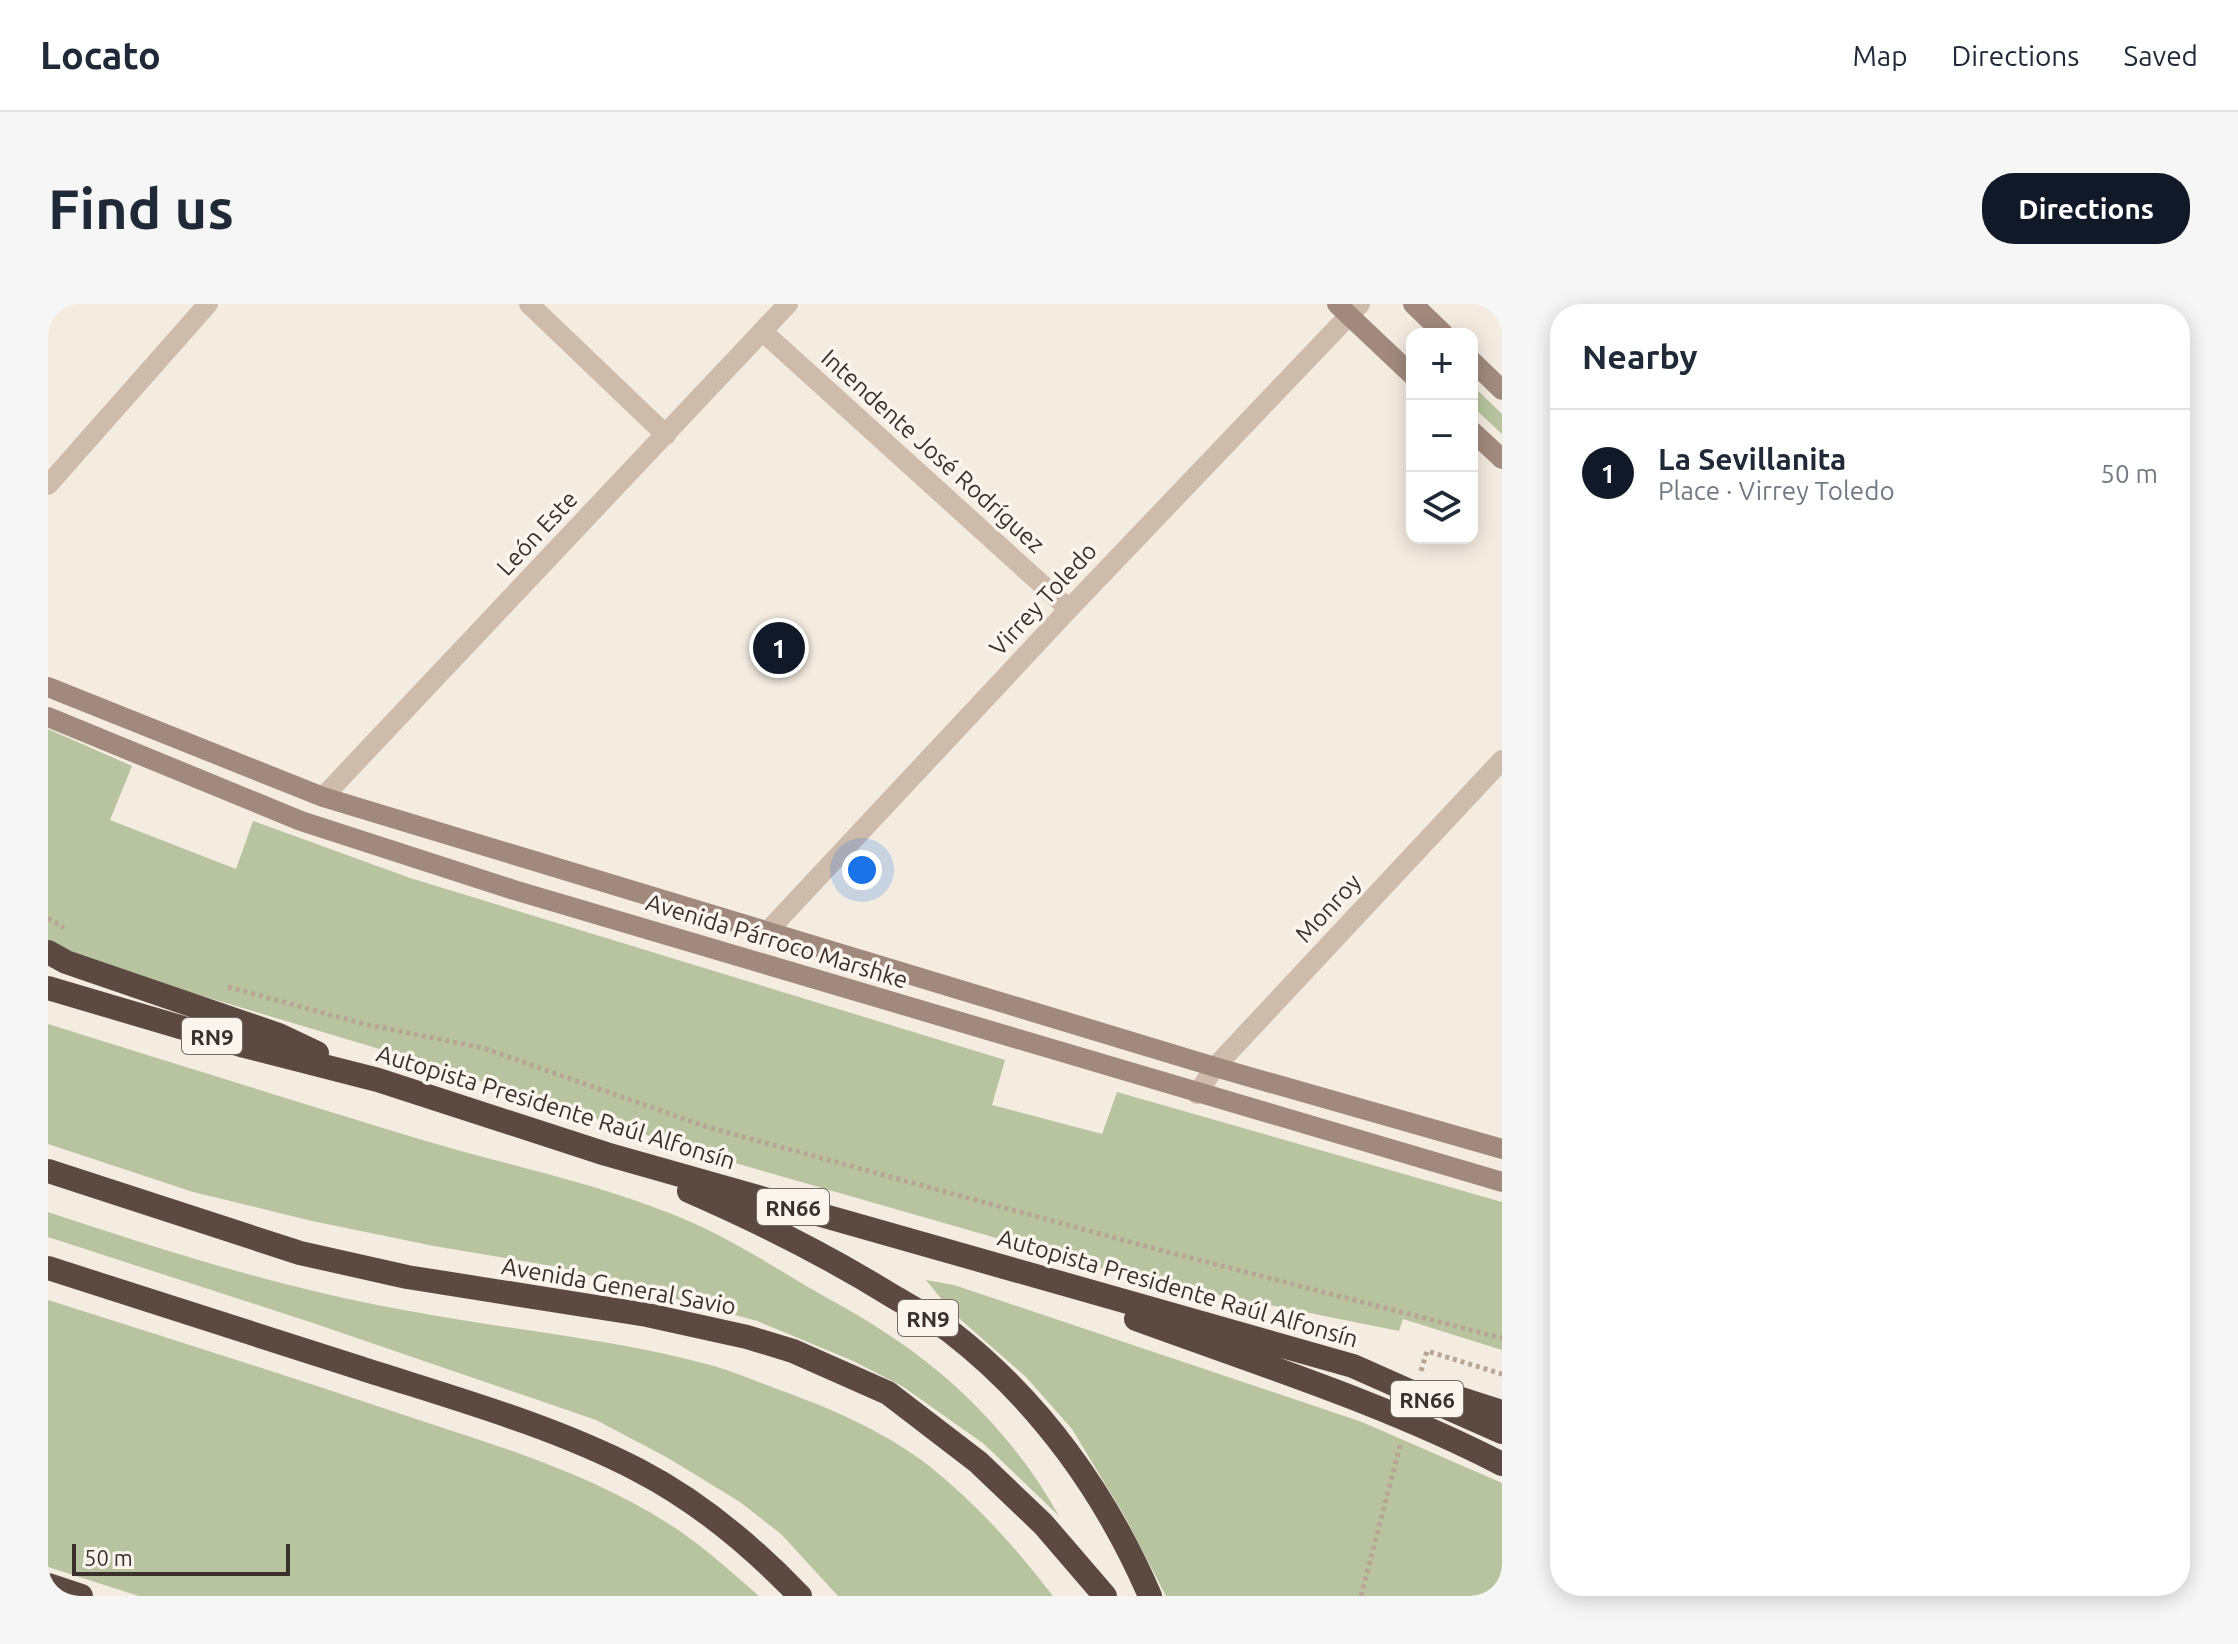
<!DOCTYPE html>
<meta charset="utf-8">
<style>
body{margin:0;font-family:Ubuntu,sans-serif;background:#f6f6f7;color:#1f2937}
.controls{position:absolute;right:24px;top:24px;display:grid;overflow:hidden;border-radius:16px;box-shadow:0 4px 20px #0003}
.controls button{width:72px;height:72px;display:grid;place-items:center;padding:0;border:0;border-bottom:2px solid #e0e1e3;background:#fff;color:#1f2937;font:40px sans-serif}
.scale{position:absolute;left:24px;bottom:20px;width:218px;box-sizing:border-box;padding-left:8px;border:4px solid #3b302b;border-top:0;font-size:22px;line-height:28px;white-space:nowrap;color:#3b302b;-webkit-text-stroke:6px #fbf5ee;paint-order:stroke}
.you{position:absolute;left:814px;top:566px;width:28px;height:28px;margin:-20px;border:6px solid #fff;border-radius:50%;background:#1a73e8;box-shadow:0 0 0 12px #1a73e833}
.badge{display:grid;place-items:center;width:52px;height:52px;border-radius:50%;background:#111827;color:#fff;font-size:26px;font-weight:700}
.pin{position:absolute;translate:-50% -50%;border:4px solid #fff;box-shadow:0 2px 8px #0006}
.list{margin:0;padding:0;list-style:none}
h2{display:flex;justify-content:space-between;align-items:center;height:104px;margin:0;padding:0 32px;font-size:34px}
h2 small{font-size:26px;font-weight:400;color:#747a83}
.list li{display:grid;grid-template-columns:52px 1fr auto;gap:24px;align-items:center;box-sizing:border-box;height:128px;padding:0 32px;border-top:2px solid #e0e1e3}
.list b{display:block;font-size:30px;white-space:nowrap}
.list p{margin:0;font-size:26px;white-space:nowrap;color:#747a83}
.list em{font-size:26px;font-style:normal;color:#747a83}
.icon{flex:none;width:44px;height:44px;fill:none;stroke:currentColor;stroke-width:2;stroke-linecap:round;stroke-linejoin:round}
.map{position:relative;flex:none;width:1454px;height:1292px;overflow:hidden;border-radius:32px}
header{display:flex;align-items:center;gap:48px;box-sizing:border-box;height:112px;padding:0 40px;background:#fff;border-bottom:2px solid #e0e1e3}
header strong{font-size:38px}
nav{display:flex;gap:44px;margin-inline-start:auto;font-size:28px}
.intro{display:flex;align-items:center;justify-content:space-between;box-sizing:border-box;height:192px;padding:0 48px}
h1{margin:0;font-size:56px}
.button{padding:20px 36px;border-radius:32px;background:#111827;color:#fff;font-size:28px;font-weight:700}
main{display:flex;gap:48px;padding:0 48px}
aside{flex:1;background:#fff;border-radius:32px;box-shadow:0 4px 20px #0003}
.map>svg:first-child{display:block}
.green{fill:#b8c4a0}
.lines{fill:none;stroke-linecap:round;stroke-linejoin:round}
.path{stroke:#b9a596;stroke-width:5;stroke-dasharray:4 4;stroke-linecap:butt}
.street{stroke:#cdbbac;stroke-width:20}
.secondary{stroke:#a18a7d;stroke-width:20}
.highway{stroke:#5c4a42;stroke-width:24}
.labels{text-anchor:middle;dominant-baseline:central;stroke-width:7;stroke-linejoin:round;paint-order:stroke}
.shield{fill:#fbf5ee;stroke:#756b66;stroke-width:2}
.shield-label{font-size:22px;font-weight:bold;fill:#3b302b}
.street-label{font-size:24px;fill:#3b302b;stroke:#fbf5ee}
</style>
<header>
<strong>Locato</strong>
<nav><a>Map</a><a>Directions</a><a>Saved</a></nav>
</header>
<div class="intro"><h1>Find us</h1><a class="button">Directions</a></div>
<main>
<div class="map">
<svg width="1454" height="1292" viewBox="0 0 1454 1292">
<rect width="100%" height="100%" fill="#f4ebe1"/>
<!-- green -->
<path class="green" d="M 1424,81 L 1454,110 L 1454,130 L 1424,102 Z
M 0,425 L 84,462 L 62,516 L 188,565 L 205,517 L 362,574 L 957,756 L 944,801 L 1054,830 L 1069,788 L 1454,898 L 1454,1046 L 1355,1015 L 1351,1027 L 1087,974 L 666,853 L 355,752 L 84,671 L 13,644 L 0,636 Z
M 0,720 C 124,759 247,797 371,835 C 454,860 540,877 621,909 C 669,927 715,956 760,983 C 786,998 813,1012 838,1029 C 909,1075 970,1138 1011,1212 L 936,1140 L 854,1082 L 805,1057 L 709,1017 L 510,963 L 386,942 L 264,917 L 145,888 L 0,840 Z
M 0,908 C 117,947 234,984 356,1006 C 459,1026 565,1034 666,1062 C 691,1069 716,1081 740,1089 C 789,1107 838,1129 880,1161 C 928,1199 968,1244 1005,1292 L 790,1292 L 733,1230 L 692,1198 L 620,1154 L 548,1116 L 265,1019 L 0,933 Z
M 878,976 L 906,981 L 1314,1118 L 1454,1179 L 1454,1292 L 1118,1292 L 1077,1213 L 1024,1125 L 978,1073 L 904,1008 Z
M 0,996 C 114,1032 228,1068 341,1106 C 436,1138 535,1165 621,1220 C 653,1240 682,1267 711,1292 L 91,1292 L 0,1263 Z"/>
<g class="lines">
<!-- path -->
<path class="path" d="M 0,614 L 16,624
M 180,683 L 316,720 L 435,744 L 659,823 L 1108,945 L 1454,1034
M 1373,1067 L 1379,1047 L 1454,1070
M 1313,1292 L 1353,1138"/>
<!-- street -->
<path class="street" d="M 481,0 L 618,131
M 714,27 L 1021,305
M 0,181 L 160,0
M 275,493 L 740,0
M 718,629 L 1021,305 L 1312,0
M 1149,790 L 1167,763 L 1454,456"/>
<!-- secondary -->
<path class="secondary" d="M 1289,0 L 1364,71
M 1365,0 L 1396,30
M 1424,57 L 1454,86
M 1424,127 L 1454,155
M 0,383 L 275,493 L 1167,763 L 1454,845
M 0,413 L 253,517 L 466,586 L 1454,878"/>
<!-- highway -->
<path class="highway" d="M 0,648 L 18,658 L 231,731 L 269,749
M 0,684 L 193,741 L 330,776 L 558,850 L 1305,1062 L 1454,1128
M 0,867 L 252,949 L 359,973 L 599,1011 L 699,1033 L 745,1047 L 840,1089 L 930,1158 L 995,1220 L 1057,1292
M 641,887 C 712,918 780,952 846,993 C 865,1004 886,1015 903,1028 C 992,1097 1058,1190 1102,1292
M 0,964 C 104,998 208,1031 312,1064 C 405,1094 503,1121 590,1166 C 652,1198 705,1243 752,1292
M 1088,1015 C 1211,1060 1338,1100 1454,1160
M 1410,1094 L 1454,1108
M 0,1281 L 33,1292"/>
</g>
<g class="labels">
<!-- shield labels -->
<g class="shield">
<rect x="134" y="714" width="60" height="36" rx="6"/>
<rect x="709" y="885" width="72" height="36" rx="6"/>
<rect x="850" y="996" width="60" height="36" rx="6"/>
<rect x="1343" y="1077" width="72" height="36" rx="6"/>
</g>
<g class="shield-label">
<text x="164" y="732">RN9</text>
<text x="745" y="903">RN66</text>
<text x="880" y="1014">RN9</text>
<text x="1379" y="1095">RN66</text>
</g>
<!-- street labels -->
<g class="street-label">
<text transform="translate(885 147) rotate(42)">Intendente José Rodríguez</text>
<text transform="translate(489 229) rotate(-47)">León Este</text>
<text transform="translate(995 295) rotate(-47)">Virrey Toledo</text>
<text transform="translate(1280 604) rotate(-47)">Monroy</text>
<text transform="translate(729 637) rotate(17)">Avenida Párroco Marshke</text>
<text transform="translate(508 803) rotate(17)">Autopista Presidente Raúl Alfonsín</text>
<text transform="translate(571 982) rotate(10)">Avenida General Savio</text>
<text transform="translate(1130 984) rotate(16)">Autopista Presidente Raúl Alfonsín</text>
</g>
</g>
</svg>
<div class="controls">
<button>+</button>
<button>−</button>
<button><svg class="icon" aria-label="layers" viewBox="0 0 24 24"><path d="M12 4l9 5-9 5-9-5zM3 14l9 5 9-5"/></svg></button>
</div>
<div class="scale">50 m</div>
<div class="you"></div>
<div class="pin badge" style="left:731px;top:344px">1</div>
</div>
<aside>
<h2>Nearby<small></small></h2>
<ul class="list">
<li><span class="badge">1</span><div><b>La Sevillanita</b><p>Place · Virrey Toledo</p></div><em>50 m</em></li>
</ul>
</aside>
</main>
